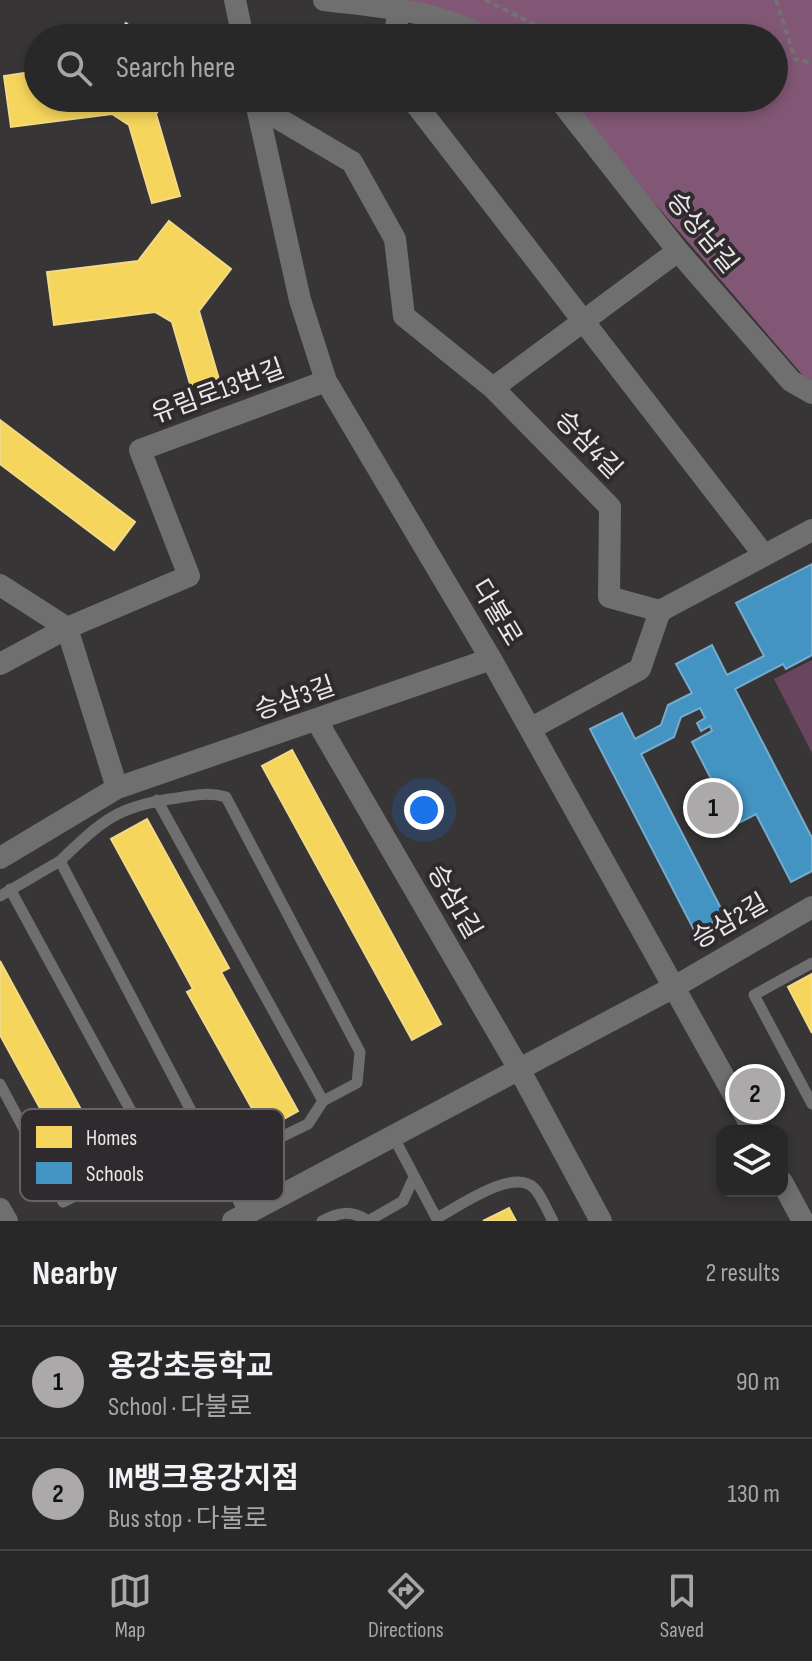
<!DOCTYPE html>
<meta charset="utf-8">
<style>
body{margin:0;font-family:"Sofia Sans Condensed","Noto Sans KR",sans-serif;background:#353434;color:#f1f3f6}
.controls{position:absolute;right:24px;bottom:24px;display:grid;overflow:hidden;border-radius:16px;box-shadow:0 4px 12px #0003}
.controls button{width:72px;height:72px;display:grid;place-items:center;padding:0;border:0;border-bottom:2px solid #454445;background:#292828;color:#f1f3f6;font:40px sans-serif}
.you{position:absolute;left:424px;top:810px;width:28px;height:28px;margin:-20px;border:6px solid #fff;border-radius:50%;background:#1a73e8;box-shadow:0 0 0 12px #1a73e833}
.badge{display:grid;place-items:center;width:52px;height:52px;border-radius:50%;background:#aba9aa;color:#111;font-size:26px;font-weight:700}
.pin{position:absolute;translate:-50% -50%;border:4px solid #fff;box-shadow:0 2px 8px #0006}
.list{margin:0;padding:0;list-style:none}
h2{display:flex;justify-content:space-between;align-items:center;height:104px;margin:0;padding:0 32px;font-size:34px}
h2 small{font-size:26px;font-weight:400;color:#a5a6a8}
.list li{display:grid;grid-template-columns:52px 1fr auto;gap:24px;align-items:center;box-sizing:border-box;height:112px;padding:0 32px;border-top:2px solid #454445}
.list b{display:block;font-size:30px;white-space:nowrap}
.list p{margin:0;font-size:26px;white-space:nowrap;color:#a5a6a8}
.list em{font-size:26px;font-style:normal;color:#a5a6a8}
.icon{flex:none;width:44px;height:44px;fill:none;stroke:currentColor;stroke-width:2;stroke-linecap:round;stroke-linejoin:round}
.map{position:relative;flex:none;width:812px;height:1221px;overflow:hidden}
.search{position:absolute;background:#292828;box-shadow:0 4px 12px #0003;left:24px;right:24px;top:24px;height:88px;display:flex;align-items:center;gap:20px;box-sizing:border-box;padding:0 28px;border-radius:44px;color:#a5a6a8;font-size:30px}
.sheet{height:328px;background:#292828}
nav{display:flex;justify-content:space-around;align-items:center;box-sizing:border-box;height:112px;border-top:2px solid #454445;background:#292828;font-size:22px;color:#a5a6a8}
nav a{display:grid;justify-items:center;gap:4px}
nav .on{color:#aba9aa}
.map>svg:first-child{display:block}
.green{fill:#694560}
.forest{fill:#815775}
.homes{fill:#f6d55c;stroke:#f2da86;stroke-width:2}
.schools{fill:#4393c3;stroke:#75acce;stroke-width:2}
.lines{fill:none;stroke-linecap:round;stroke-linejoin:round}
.path{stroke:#737172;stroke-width:4;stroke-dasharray:6 4;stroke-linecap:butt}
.lane{stroke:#706f70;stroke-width:11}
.street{stroke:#706f70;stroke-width:22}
.labels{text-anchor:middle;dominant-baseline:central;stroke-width:8;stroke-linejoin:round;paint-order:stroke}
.street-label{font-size:26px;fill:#e9e7e8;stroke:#2e2a2d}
.key{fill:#2e2a2d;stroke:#666365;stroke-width:2}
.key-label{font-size:22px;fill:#e9e7e8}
</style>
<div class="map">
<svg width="812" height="1221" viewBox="0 0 812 1221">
<rect width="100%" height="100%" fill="#373536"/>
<!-- green -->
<path class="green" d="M 812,660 L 812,753 L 774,679 Z"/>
<!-- forest -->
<path class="forest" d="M 332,0 L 812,0 L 812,386 L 564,98 L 774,98 L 774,38 L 488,38 Z"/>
<!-- homes -->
<path class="homes" d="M 126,23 L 144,38 L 115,38 Z
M 38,71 L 38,98 L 168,98 L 156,114 L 180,196 L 152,203 L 129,125 L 112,114 L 11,127 L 4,76 Z
M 169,221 L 231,269 L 199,311 L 223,393 L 195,401 L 172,322 L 155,312 L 54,325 L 47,272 L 138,261 Z
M 0,420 L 135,522 L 114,550 L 0,464 Z
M 292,750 L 441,1024 L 412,1040 L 262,766 Z
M 147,819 L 229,968 L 221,972 L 298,1111 L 264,1130 L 187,992 L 193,989 L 111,839 Z
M 0,961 L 108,1159 L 77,1176 L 0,1035 Z
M 812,974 L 812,1033 L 788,987 Z
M 509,1208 L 516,1221 L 483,1221 Z"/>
<!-- schools -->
<path class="schools" d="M 812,564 L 812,655 L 786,669 L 783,664 L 735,689 L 812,838 L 812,871 L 791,882 L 756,814 L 735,825 L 692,742 L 712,731 L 710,726 L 701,731 L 697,723 L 705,718 L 700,708 L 681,717 L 674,737 L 641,754 L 725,916 L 695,932 L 590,729 L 622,713 L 635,739 L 661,725 L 668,705 L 692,693 L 676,664 L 712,645 L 727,675 L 764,656 L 736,603 Z"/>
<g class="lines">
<!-- path -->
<path class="path" d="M 485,0 L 536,25 L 540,34 L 536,38
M 776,0 L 795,59 L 812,63"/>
<!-- lane -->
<path class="lane" d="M 157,800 L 323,1101
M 10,889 L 156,1157
M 0,896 L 60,861
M 812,963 L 754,995 L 812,1104
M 0,1084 L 63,1202 L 145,1160 L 176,1153 L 219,1164
M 393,1136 L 438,1221
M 219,1164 L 60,861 C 103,820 117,806 177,798 C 195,795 209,792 226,797 L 360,1052 L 357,1083 L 323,1101 L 308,1124 L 238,1158 L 219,1164 L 245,1214
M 437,1218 C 458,1207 513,1167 534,1188 C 542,1196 547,1211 553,1221
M 322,1221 C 339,1212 350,1210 367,1220
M 368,1221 L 403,1201 L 414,1177"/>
<!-- street -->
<path class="street" d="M 235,0 L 243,38
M 324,0 C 378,7 437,10 485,38
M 394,38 L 399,10
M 255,98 L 300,300 L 326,381 L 491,659 L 754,1131
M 411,98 L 764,555
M 558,98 L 678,251 L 791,381 L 812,393
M 257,106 L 352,162 L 395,239 L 404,316 L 493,388 L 610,507 L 609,597 L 660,611
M 493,388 L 678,251
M 0,585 L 67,628
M 67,628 L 117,788
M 0,664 L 67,628 L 189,576 L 140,450 L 326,381
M 317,721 L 519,1069 L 601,1221
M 530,729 L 640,669 L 660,611 L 812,530
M 0,858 L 117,788 L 491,659
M 782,1182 L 803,1221
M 0,1209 L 7,1221
M 233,1221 L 676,986 L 812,907"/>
</g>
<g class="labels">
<!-- street labels -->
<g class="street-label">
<text transform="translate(702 233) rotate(51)">승상남길</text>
<text transform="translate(218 392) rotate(-20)">유림로13번길</text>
<text transform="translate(588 445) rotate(46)">승삼4길</text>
<text transform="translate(496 613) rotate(59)">다불로</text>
<text transform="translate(295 699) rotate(-19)">승삼3길</text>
<text transform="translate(454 902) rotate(60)">승삼1길</text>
<text transform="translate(730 922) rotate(-30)">승삼2길</text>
</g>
</g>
<!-- legend -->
<rect x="20" y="1109" width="264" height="92" rx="12" class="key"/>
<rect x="36" y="1126" width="36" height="22" fill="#f6d55c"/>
<rect x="36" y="1162" width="36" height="22" fill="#4393c3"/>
<g class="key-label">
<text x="86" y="1145">Homes</text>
<text x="86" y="1181">Schools</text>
</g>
</svg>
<div class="controls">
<button><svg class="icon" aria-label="layers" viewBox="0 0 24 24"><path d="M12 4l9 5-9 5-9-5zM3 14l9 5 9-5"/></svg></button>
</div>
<div class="you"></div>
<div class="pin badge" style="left:713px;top:808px">1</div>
<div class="pin badge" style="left:755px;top:1094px">2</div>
<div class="search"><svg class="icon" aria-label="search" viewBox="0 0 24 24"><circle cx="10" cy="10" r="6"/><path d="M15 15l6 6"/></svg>Search here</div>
</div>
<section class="sheet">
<h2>Nearby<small>2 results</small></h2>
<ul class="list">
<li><span class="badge">1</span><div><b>용강초등학교</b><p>School · 다불로</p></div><em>90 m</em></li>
<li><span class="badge">2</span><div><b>IM뱅크용강지점</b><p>Bus stop · 다불로</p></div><em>130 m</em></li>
</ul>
</section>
<nav>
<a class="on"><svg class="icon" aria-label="map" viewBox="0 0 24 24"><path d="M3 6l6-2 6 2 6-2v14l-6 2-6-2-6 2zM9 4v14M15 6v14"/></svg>Map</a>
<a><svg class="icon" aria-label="directions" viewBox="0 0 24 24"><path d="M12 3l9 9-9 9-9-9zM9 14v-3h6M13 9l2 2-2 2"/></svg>Directions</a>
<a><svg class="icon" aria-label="saved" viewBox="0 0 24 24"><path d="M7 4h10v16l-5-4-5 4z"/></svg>Saved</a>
</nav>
